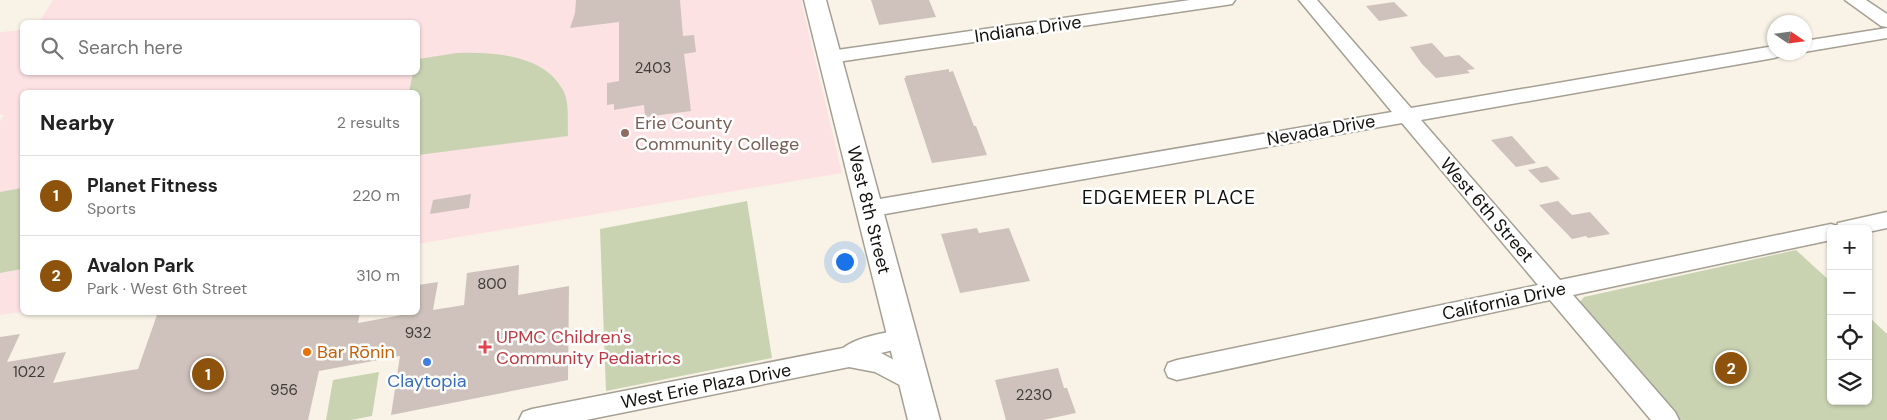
<!DOCTYPE html>
<meta charset="utf-8">
<style>
body{margin:0;font-family:"DM Sans",sans-serif;background:#f6f6f6;color:#222}
.controls{position:absolute;right:15px;bottom:15px;display:grid;overflow:hidden;border-radius:8px;box-shadow:0 1px 4px #0004}
.controls button{width:45px;height:45px;display:grid;place-items:center;padding:0;border:0;border-bottom:1px solid #e0e0e0;background:#fff;color:#222;font:25px sans-serif}
.compass{position:absolute;left:1767px;top:15px;width:45px;height:45px;border-radius:50%;background:#fff;box-shadow:0 1px 4px #0004;rotate:103deg}
.you{position:absolute;left:844px;top:261px;width:18px;height:18px;margin:-12px;border:4px solid #fff;border-radius:50%;background:#1a73e8;box-shadow:0 0 0 8px #1a73e833}
.badge{display:grid;place-items:center;width:32px;height:32px;border-radius:50%;background:#8d530c;color:#fff;font-size:16px;font-weight:700}
.pin{position:absolute;translate:-50% -50%;border:2px solid #fff;box-shadow:0 1px 5px #0006}
.list{margin:0;padding:0;list-style:none}
h2{display:flex;justify-content:space-between;align-items:center;height:65px;margin:0;padding:0 20px;font-size:21px}
h2 small{font-size:16px;font-weight:400;color:#767676}
.list li{display:grid;grid-template-columns:32px 1fr auto;gap:15px;align-items:center;box-sizing:border-box;height:80px;padding:0 20px;border-top:1px solid #e0e0e0}
.list b{display:block;font-size:19px;white-space:nowrap}
.list p{margin:0;font-size:16px;white-space:nowrap;color:#767676}
.list em{font-size:16px;font-style:normal;color:#767676}
.icon{flex:none;width:28px;height:28px;fill:none;stroke:currentColor;stroke-width:2;stroke-linecap:round;stroke-linejoin:round}
.map{position:relative;flex:none;width:1887px;height:420px;overflow:hidden}
.search{position:absolute;background:#fff;box-shadow:0 1px 4px #0004;left:20px;top:20px;width:400px;height:55px;display:flex;align-items:center;gap:12px;box-sizing:border-box;padding:0 18px;border-radius:8px;color:#767676;font-size:19px}
.panel{position:absolute;background:#fff;box-shadow:0 1px 4px #0004;left:20px;top:90px;width:400px;height:225px;border-radius:8px}
.map>svg:first-child{display:block}
.education{fill:#fde2e4}
.green{fill:#c9d3b2}
.building{fill:#cfc2bc}
.lines{fill:none;stroke-linecap:round;stroke-linejoin:round}
.minor-casing{stroke:#a59f94;stroke-width:3}
.major-casing{stroke:#a59f94;stroke-width:3}
.minor{fill:#fff;fill-rule:evenodd}
.major{fill:#fff;fill-rule:evenodd}
.education-dot{fill:#8d6e63;stroke:#fff;stroke-width:2}
.health-dot{fill:#e0444e;stroke:#fff;stroke-width:2}
.food-dot{fill:#e8710a;stroke:#fff;stroke-width:2}
.shop-dot{fill:#3f7fe0;stroke:#fff;stroke-width:2}
.labels{text-anchor:middle;dominant-baseline:central;stroke-width:5;stroke-linejoin:round;paint-order:stroke}
.number-label{font-size:15px;fill:#413c38}
.street-label{font-size:18px;fill:#12100c;stroke:#fff}
.education-label{font-size:18px;fill:#785e54;stroke:#fff;text-anchor:start}
.health-label{font-size:18px;fill:#be3a42;stroke:#fff;text-anchor:start}
.food-label{font-size:18px;fill:#c56008;stroke:#fff;text-anchor:start}
.shop-label{font-size:18px;fill:#366cbe;stroke:#fff}
.neighbourhood-label{font-size:19px;letter-spacing:1px;fill:#12100c;stroke:#fff}
</style>
<div class="map">
<svg width="1887" height="420" viewBox="0 0 1887 420">
<rect width="100%" height="100%" fill="#f9f3e7"/>
<!-- education -->
<path class="education" d="M 53,0 L 801,0 L 842,173 L 418,244 L 418,92 L 22,92 L 22,312 L 0,315 L 0,121 L 4,115 L 0,115 L 0,32 L 22,30 L 22,72 L 418,72 L 418,22 L 39,22 Z"/>
<!-- green -->
<path class="green" d="M 457,53 C 492,52 544,54 563,90 C 570,103 567,121 568,136 L 418,155 L 418,92 L 409,92 L 413,73 L 418,72 L 418,59 Z
M 22,188 L 22,269 L 0,273 L 0,192 Z
M 747,201 L 772,358 L 606,391 L 600,229 Z
M 1796,250 L 1831,282 L 1831,401 L 1868,401 L 1868,316 L 1887,334 L 1887,420 L 1676,420 L 1581,307 L 1580,302 L 1584,297 Z
M 379,372 L 372,416 L 351,420 L 326,420 L 333,380 Z"/>
<!-- building -->
<path class="building" d="M 576,0 L 680,0 L 683,36 L 694,35 L 696,52 L 684,54 L 691,111 L 645,117 L 644,105 L 614,110 L 614,104 L 607,105 L 607,83 L 619,81 L 619,22 L 570,28 L 575,13 Z
M 871,0 L 929,0 L 936,17 L 879,25 Z
M 1394,2 L 1408,16 L 1379,21 L 1366,6 Z
M 1432,43 L 1445,57 L 1459,55 L 1475,69 L 1467,70 L 1470,73 L 1436,78 L 1422,64 L 1410,47 Z
M 949,69 L 949,72 L 953,71 L 974,126 L 976,126 L 987,155 L 932,163 L 904,78 L 906,78 L 905,76 Z
M 1512,136 L 1536,163 L 1516,167 L 1491,140 Z
M 1547,166 L 1560,179 L 1541,183 L 1528,170 Z
M 471,194 L 469,208 L 430,214 L 433,200 Z
M 1558,201 L 1572,215 L 1590,212 L 1610,234 L 1588,238 L 1586,236 L 1572,239 L 1539,205 Z
M 977,228 L 979,233 L 1009,228 L 1030,281 L 960,293 L 941,234 Z
M 519,265 L 518,295 L 569,286 L 568,380 L 391,415 L 400,356 L 319,371 L 308,420 L 0,420 L 0,337 L 20,334 L 7,362 L 66,352 L 53,383 L 138,369 L 158,312 L 360,312 L 358,323 L 418,312 L 418,285 L 438,282 L 433,310 L 464,305 L 467,273 Z
M 1058,368 L 1064,388 L 1067,388 L 1076,413 L 1043,420 L 1006,420 L 995,380 Z"/>
<g class="lines">
<defs>
<path id="minor" d="M 1190,0 L 1235,0 L 1232,4 L 1226,5 L 830,63 L 824,61 L 821,57 L 824,53 L 830,51 Z
M 1299,0 L 1317,0 L 1411,108 L 1774,46 L 1774,52 L 1783,52 L 1780,56 L 1774,58 L 1421,120 L 1560,280 L 1831,224 L 1837,226 L 1838,223 L 1887,212 L 1887,228 L 1868,232 L 1868,229 L 1831,229 L 1831,240 L 1573,295 L 1675,412 L 1679,420 L 1651,420 L 1550,300 L 1177,380 L 1168,377 L 1165,370 L 1168,363 L 1177,360 L 1538,285 L 1402,123 L 868,217 L 860,214 L 857,209 L 860,204 L 868,201 L 1392,112 Z
M 1845,0 L 1866,0 L 1887,14 L 1887,27 L 1881,26 Z
M 1887,28 L 1887,38 L 1804,52 L 1804,41 Z
M 902,329 L 910,332 L 914,339 L 910,346 L 881,353 L 922,375 L 925,382 L 922,389 L 913,392 L 875,372 L 849,367 L 586,420 L 519,420 L 523,412 L 532,409 L 843,348 C 859,336 882,334 902,329 Z"/>
<path id="major" d="M 804,0 L 826,0 L 940,420 L 908,420 Z"/>
</defs>
<!-- minor casing -->
<use href="#minor" class="minor-casing"/>
<!-- major casing -->
<use href="#major" class="major-casing"/>
<!-- minor -->
<use href="#minor" class="minor"/>
<!-- major -->
<use href="#major" class="major"/>
</g>
<!-- markers -->
<circle class="education-dot" cx="625" cy="133" r="5"/>
<path class="health-dot" d="M482.5 339.5h5v5h5v5h-5v5h-5v-5h-5v-5h5z"/>
<circle class="food-dot" cx="307" cy="352" r="5"/>
<circle class="shop-dot" cx="427" cy="362" r="5"/>
<g class="labels">
<!-- number labels -->
<g class="number-label">
<text x="653" y="68">2403</text>
<text x="492" y="284">800</text>
<text x="418" y="333">932</text>
<text x="29" y="372">1022</text>
<text x="284" y="390">956</text>
<text x="1034" y="395">2230</text>
</g>
<!-- street labels -->
<g class="street-label">
<text transform="translate(1028 29) rotate(-8)">Indiana Drive</text>
<text transform="translate(1321 130) rotate(-10)">Nevada Drive</text>
<text transform="translate(869 210) rotate(76)">West 8th Street</text>
<text transform="translate(1487 210) rotate(49)">West 6th Street</text>
<text transform="translate(1504 301) rotate(-12)">California Drive</text>
<text transform="translate(706 386) rotate(-11)">West Erie Plaza Drive</text>
</g>
<!-- education labels -->
<g class="education-label">
<text x="635" y="123">Erie County<tspan x="635" dy="21">Community College</tspan></text>
</g>
<!-- health labels -->
<g class="health-label">
<text x="496" y="337">UPMC Children's<tspan x="496" dy="21">Community Pediatrics</tspan></text>
</g>
<!-- food labels -->
<g class="food-label">
<text x="317" y="352">Bar Rōnin</text>
</g>
<!-- shop labels -->
<g class="shop-label">
<text x="427" y="381">Claytopia</text>
</g>
<!-- neighbourhood labels -->
<g class="neighbourhood-label">
<text x="1169" y="197">EDGEMEER PLACE</text>
</g>
</g>
</svg>
<div class="controls">
<button>+</button>
<button>−</button>
<button><svg class="icon" aria-label="locate" viewBox="0 0 24 24"><circle cx="12" cy="12" r="6"/><path d="M12 2v4M12 18v4M2 12h4M18 12h4"/></svg></button>
<button><svg class="icon" aria-label="layers" viewBox="0 0 24 24"><path d="M12 4l9 5-9 5-9-5zM3 14l9 5 9-5"/></svg></button>
</div>
<svg class="compass" viewBox="-18 -18 36 36"><path d="M0-13l5 13h-10z" fill="#e53935"/><path d="M0 13l5-13h-10z" fill="#767676"/></svg>
<div class="you"></div>
<div class="pin badge" style="left:208px;top:374px">1</div>
<div class="pin badge" style="left:1731px;top:368px">2</div>
<div class="search"><svg class="icon" aria-label="search" viewBox="0 0 24 24"><circle cx="10" cy="10" r="6"/><path d="M15 15l6 6"/></svg>Search here</div>
<section class="panel">
<h2>Nearby<small>2 results</small></h2>
<ul class="list">
<li><span class="badge">1</span><div><b>Planet Fitness</b><p>Sports</p></div><em>220 m</em></li>
<li><span class="badge">2</span><div><b>Avalon Park</b><p>Park · West 6th Street</p></div><em>310 m</em></li>
</ul>
</section>
</div>
